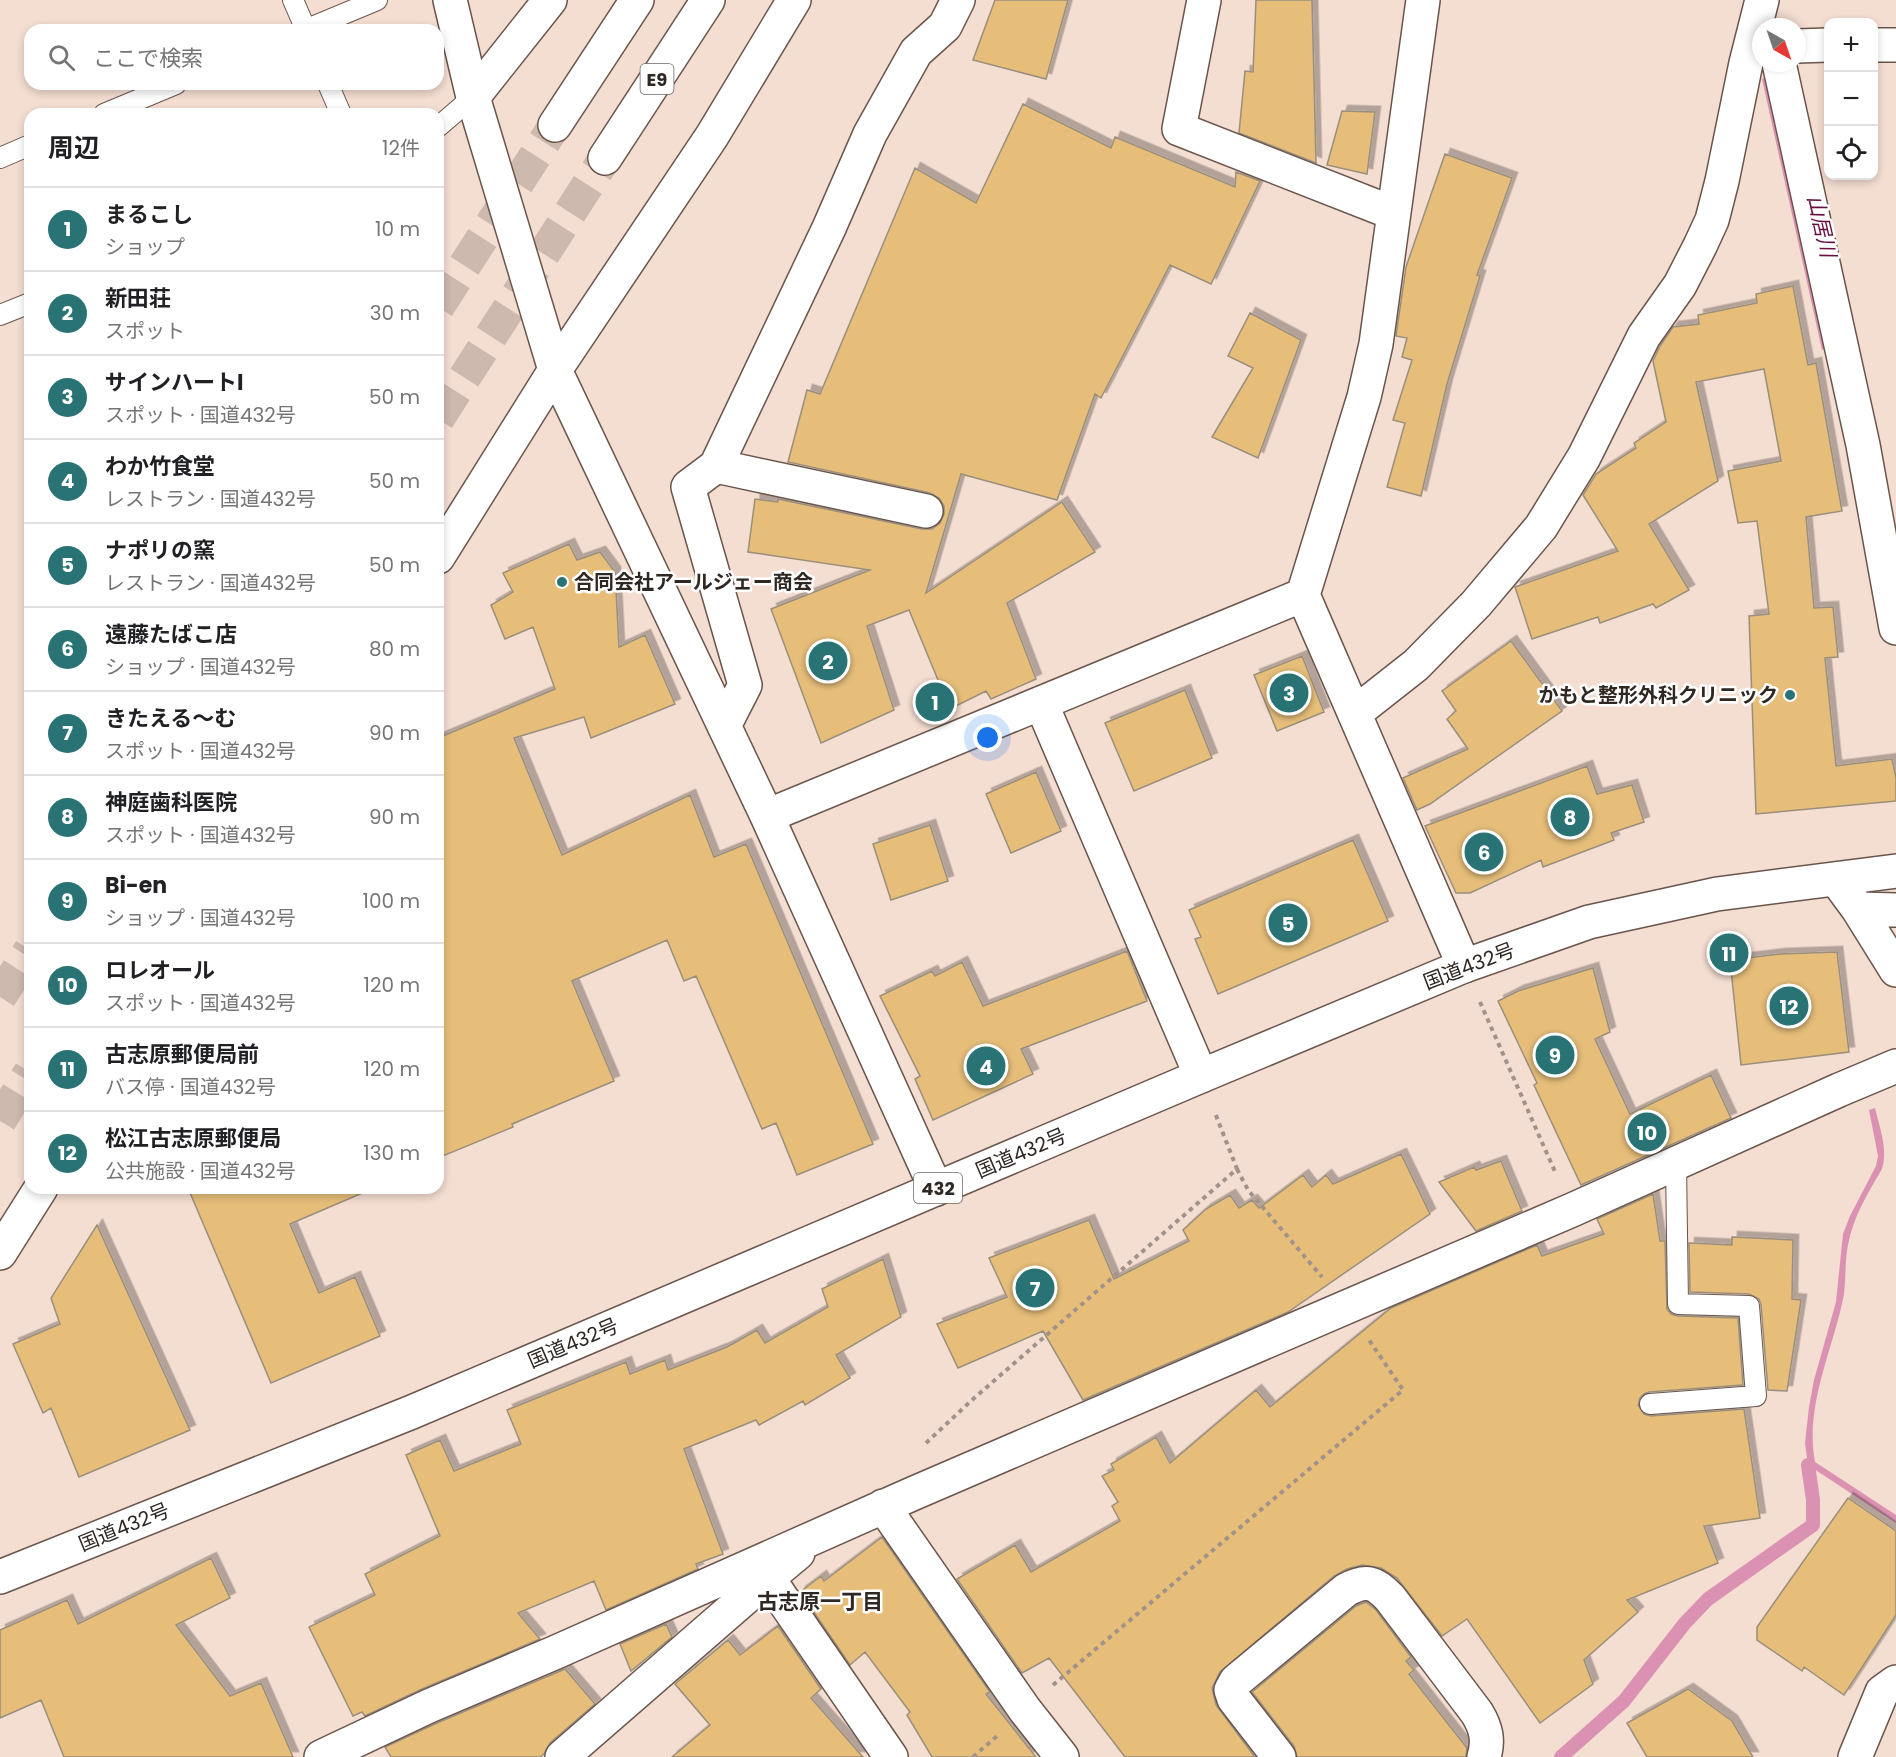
<!DOCTYPE html>
<html lang="ja">
<meta charset="utf-8">
<style>
body{margin:0;font-family:Poppins,"Noto Sans JP",sans-serif;background:#f2f2f2;color:#202124}
.controls{position:absolute;right:18px;top:18px;display:grid;overflow:hidden;border-radius:12px;box-shadow:0 3px 9px #0003}
.controls button{width:54px;height:54px;display:grid;place-items:center;padding:0;border:0;border-bottom:2px solid #e0e0e0;background:#fff;color:#202124;font:30px sans-serif}
.compass{position:absolute;left:1752px;top:18px;width:54px;height:54px;border-radius:50%;background:#fff;box-shadow:0 3px 9px #0003;rotate:140deg}
.you{position:absolute;left:988px;top:738px;width:21px;height:21px;margin:-15px;border:4px solid #fff;border-radius:50%;background:#1a73e8;box-shadow:0 0 0 9px #1a73e833}
.badge{display:grid;place-items:center;width:39px;height:39px;border-radius:50%;background:#297374;color:#fff;font-size:20px;font-weight:700}
.pin{position:absolute;translate:-50% -50%;border:3px solid #fff;box-shadow:0 2px 6px #0006}
.list{margin:0;padding:0;list-style:none}
h2{display:flex;justify-content:space-between;align-items:center;height:78px;margin:0;padding:0 24px;font-size:26px}
h2 small{font-size:20px;font-weight:400;color:#757577}
.list li{display:grid;grid-template-columns:39px 1fr auto;gap:18px;align-items:center;box-sizing:border-box;height:84px;padding:0 24px;border-top:2px solid #e0e0e0}
.list b{display:block;font-size:22px;white-space:nowrap}
.list p{margin:0;font-size:20px;white-space:nowrap;color:#757577}
.list em{font-size:20px;font-style:normal;color:#757577}
.icon{flex:none;width:33px;height:33px;fill:none;stroke:currentColor;stroke-width:2;stroke-linecap:round;stroke-linejoin:round}
.map{position:relative;flex:none;width:1896px;height:1757px;overflow:hidden}
.search{position:absolute;background:#fff;box-shadow:0 3px 9px #0003;left:24px;top:24px;width:420px;height:66px;display:flex;align-items:center;gap:15px;box-sizing:border-box;padding:0 21px;border-radius:18px;color:#757577;font-size:22px}
.panel{position:absolute;background:#fff;box-shadow:0 3px 9px #0003;left:24px;top:108px;width:420px;height:1086px;border-radius:18px}
.map>svg:first-child{display:block}
.water{fill:#db92b2}
.lines{fill:none;stroke-linecap:round;stroke-linejoin:round}
.stream{stroke:#db92b2;stroke-width:14}
.building{fill:#e6be7a;stroke:#9b8f7c;stroke-width:1.5;filter:url(#shadow)}
.motorway-tunnel{stroke:#cdb9ae;stroke-width:33;stroke-dasharray:33 16;stroke-linecap:butt}
.service-casing{stroke:#69554b;stroke-width:22}
.minor-casing{stroke:#69554b;stroke-width:36}
.tertiary-casing{stroke:#69554b;stroke-width:36}
.trunk-casing{stroke:#69554b;stroke-width:36}
.motorway-casing{stroke:#69554b;stroke-width:36}
.path{stroke:#a39289;stroke-width:4;stroke-dasharray:4.5 4.5;stroke-linecap:butt}
.service{stroke:#fff;stroke-width:20}
.minor{stroke:#fff;stroke-width:33}
.tertiary{stroke:#fff;stroke-width:33}
.trunk{stroke:#fff;stroke-width:33}
.motorway{stroke:#fff;stroke-width:33}
.poi-dot{fill:#297374;stroke:#fff;stroke-width:2}
.labels{text-anchor:middle;dominant-baseline:central;stroke-width:5;stroke-linejoin:round;paint-order:stroke}
.shield{fill:#fff;stroke:#6d6864;stroke-width:1.5}
.shield-label{font-size:18px;font-weight:bold;fill:#2f2722}
.poi-label{font-size:20px;font-weight:bold;fill:#2f2722;stroke:#fff;text-anchor:start}
.street-label{font-size:20px;fill:#2f2722;stroke:#fff}
.water-label{font-size:21px;font-style:italic;fill:#660f40;stroke:#fff}
.neighbourhood-label{font-size:21px;font-weight:bold;fill:#2f2722;stroke:#fff}
</style>
<div class="map">
<svg width="1896" height="1757" viewBox="0 0 1896 1757">
<defs>
<filter id="shadow"><feDropShadow dx="5.5" dy="-5.5" stdDeviation="0" flood-color="#0004"/></filter>
</defs>
<rect width="100%" height="100%" fill="#f4ddd1"/>
<!-- water -->
<path class="water" d="M 1771,74 L 1832,346 L 1822,350 L 1762,79 Z
M 1875,1108 C 1880,1129 1888,1149 1882,1169 C 1868,1193 1853,1217 1848,1245 C 1844,1264 1847,1285 1842,1304 C 1830,1356 1805,1408 1815,1462 L 1896,1515 L 1896,1523 L 1808,1465 L 1805,1443 L 1809,1407 L 1814,1380 L 1836,1302 L 1843,1234 L 1850,1216 L 1876,1166 L 1878,1156 L 1869,1110 Z"/>
<g class="lines">
<!-- stream -->
<path class="stream" d="M 1561,1757 L 1624,1701 L 1685,1623 L 1708,1599 L 1813,1525 L 1813,1500 L 1808,1465"/>
</g>
<!-- building -->
<path class="building" d="M 995,0 L 1068,0 L 1046,79 L 973,60 Z
M 1256,0 L 1312,0 L 1316,163 L 1239,133 L 1245,71 L 1253,72 Z
M 1023,104 L 1111,148 L 1115,137 L 1235,187 L 1236,172 L 1260,181 L 1211,284 L 1170,265 L 1101,398 L 1095,394 L 1057,500 L 961,474 L 926,593 L 1062,502 L 1095,552 L 1007,603 L 1036,679 L 991,699 L 986,691 L 950,709 L 909,610 L 867,626 L 894,710 L 821,743 L 771,609 L 870,570 L 748,552 L 755,499 L 778,502 L 778,499 L 922,529 L 932,529 L 940,523 L 944,514 L 944,506 L 939,498 L 930,493 L 788,462 L 807,390 L 820,394 L 915,168 L 976,203 Z
M 1342,111 L 1375,112 L 1367,174 L 1327,165 Z
M 1445,154 L 1512,178 L 1477,275 L 1480,276 L 1447,384 L 1421,496 L 1387,487 L 1405,423 L 1393,420 L 1412,360 L 1402,357 L 1407,338 L 1396,336 L 1406,267 Z
M 1793,286 L 1808,365 L 1816,363 L 1842,511 L 1806,517 L 1814,608 L 1833,607 L 1838,657 L 1825,658 L 1836,766 L 1892,759 L 1896,778 L 1896,801 L 1756,814 L 1749,616 L 1769,614 L 1757,521 L 1738,523 L 1728,471 L 1781,461 L 1764,369 L 1696,382 L 1718,481 L 1649,524 L 1689,590 L 1656,608 L 1653,604 L 1600,623 L 1598,617 L 1532,639 L 1515,587 L 1618,551 L 1583,495 L 1596,474 L 1636,448 L 1634,443 L 1666,422 L 1653,361 L 1660,346 L 1673,327 L 1699,324 L 1698,315 L 1757,303 L 1756,294 Z
M 1250,313 L 1301,340 L 1258,458 L 1212,437 L 1253,368 L 1228,356 Z
M 569,544 L 577,560 L 600,552 L 615,572 L 619,647 L 645,635 L 675,704 L 591,738 L 584,717 L 514,738 L 562,855 L 690,795 L 714,857 L 746,844 L 873,1144 L 797,1175 L 776,1123 L 762,1129 L 696,976 L 684,981 L 667,940 L 572,981 L 614,1081 L 512,1124 L 513,1127 L 438,1158 L 438,738 L 555,689 L 533,627 L 505,639 L 491,605 L 513,592 L 503,573 Z
M 1511,641 L 1562,711 L 1430,804 L 1417,810 L 1403,778 L 1468,749 L 1447,719 L 1456,711 L 1442,691 Z
M 1302,656 L 1324,712 L 1277,731 L 1254,675 Z
M 1185,690 L 1212,758 L 1134,791 L 1105,723 Z
M 1587,766 L 1597,794 L 1632,785 L 1644,822 L 1611,833 L 1614,840 L 1543,867 L 1541,860 L 1470,893 L 1456,893 L 1425,826 Z
M 1036,772 L 1061,831 L 1011,853 L 986,794 Z
M 930,825 L 948,881 L 891,900 L 873,844 Z
M 1353,840 L 1388,921 L 1218,994 L 1195,939 L 1201,937 L 1189,910 Z
M 1127,951 L 1147,1001 L 1021,1049 L 1033,1074 L 933,1120 L 915,1079 L 920,1076 L 880,996 L 932,971 L 935,976 L 962,962 L 983,1006 Z
M 1837,952 L 1849,1052 L 1741,1065 L 1730,960 L 1780,954 Z
M 1593,968 L 1610,1032 L 1595,1039 L 1630,1114 L 1711,1075 L 1731,1118 L 1581,1185 L 1534,1085 L 1537,1083 L 1498,1001 L 1518,991 Z
M 1401,1154 L 1430,1214 L 1288,1312 L 1083,1400 L 1043,1331 L 958,1368 L 937,1324 L 1007,1297 L 989,1258 L 1089,1220 L 1114,1279 L 1189,1241 L 1183,1230 L 1206,1209 L 1230,1195 L 1239,1208 L 1252,1200 L 1259,1208 L 1303,1175 L 1312,1187 L 1326,1175 L 1333,1184 Z
M 1501,1161 L 1522,1211 L 1476,1231 L 1439,1182 L 1474,1167 L 1476,1170 Z
M 188,1188 L 374,1188 L 290,1224 L 319,1293 L 355,1277 L 380,1336 L 271,1383 Z
M 1653,1194 L 1660,1241 L 1665,1241 L 1667,1309 L 1671,1314 L 1678,1316 L 1738,1318 L 1743,1385 L 1649,1392 L 1644,1394 L 1640,1398 L 1638,1405 L 1644,1414 L 1651,1416 L 1744,1409 L 1760,1518 L 1704,1526 L 1718,1563 L 1627,1600 L 1638,1612 L 1584,1660 L 1593,1684 L 1540,1723 L 1467,1619 L 1442,1636 L 1397,1578 L 1381,1568 L 1362,1565 L 1347,1569 L 1334,1576 L 1220,1672 L 1212,1688 L 1216,1705 L 1255,1757 L 1125,1757 L 1049,1658 L 1022,1673 L 957,1579 L 1015,1545 L 1031,1572 L 1120,1521 L 1112,1506 L 1118,1502 L 1102,1476 L 1114,1470 L 1111,1464 L 1156,1437 L 1170,1463 L 1256,1390 L 1270,1407 L 1391,1308 L 1537,1245 L 1542,1256 L 1604,1234 L 1597,1219 Z
M 97,1225 L 190,1430 L 79,1477 L 51,1408 L 43,1413 L 13,1344 L 60,1324 L 51,1298 Z
M 1732,1237 L 1793,1240 L 1792,1299 L 1801,1300 L 1787,1391 L 1768,1390 L 1761,1305 L 1759,1299 L 1749,1294 L 1690,1292 L 1689,1243 L 1732,1245 Z
M 883,1259 L 901,1317 L 836,1355 L 850,1378 L 805,1405 L 803,1401 L 759,1425 L 756,1420 L 684,1449 L 723,1554 L 696,1564 L 698,1569 L 606,1610 L 594,1581 L 518,1613 L 540,1639 L 422,1689 L 365,1716 L 362,1712 L 353,1716 L 309,1627 L 375,1595 L 365,1574 L 440,1536 L 406,1455 L 440,1440 L 454,1471 L 521,1444 L 507,1410 L 626,1362 L 630,1374 L 665,1360 L 668,1370 L 727,1347 L 757,1330 L 765,1343 L 828,1307 L 822,1289 Z
M 1848,1498 L 1896,1531 L 1896,1615 L 1844,1695 L 1804,1667 L 1802,1671 L 1757,1640 L 1757,1627 Z
M 882,1537 L 990,1692 L 986,1694 L 1036,1757 L 932,1757 L 907,1715 L 910,1712 L 865,1652 L 850,1665 L 800,1592 L 821,1576 L 824,1581 Z
M 211,1558 L 230,1598 L 176,1625 L 230,1696 L 261,1683 L 293,1757 L 64,1757 L 41,1700 L 0,1718 L 0,1630 L 67,1600 L 78,1624 Z
M 1366,1602 L 1376,1610 L 1411,1657 L 1406,1661 L 1414,1670 L 1409,1674 L 1467,1748 L 1466,1757 L 1297,1757 L 1294,1746 L 1252,1692 L 1356,1606 Z
M 666,1624 L 672,1637 L 631,1671 L 620,1644 Z
M 778,1626 L 821,1689 L 811,1698 L 863,1757 L 672,1757 L 710,1725 L 675,1684 L 728,1640 L 740,1655 Z
M 565,1669 L 595,1704 L 550,1743 L 544,1754 L 540,1757 L 391,1757 L 385,1747 L 437,1723 Z
M 1688,1689 L 1732,1721 L 1753,1757 L 1647,1757 L 1627,1723 Z"/>
<g class="lines">
<!-- motorway-tunnel -->
<path class="motorway-tunnel" d="M 438,307 L 555,125
M 438,419 L 605,158
M 0,997 L 30,950
M 0,1121 L 30,1072"/>
<defs>
<path id="service" d="M 293,0 L 306,30
M 305,30 L 377,0
M 328,84 L 341,114
M 104,114 L 176,84
M 438,127 L 473,97
M 0,158 L 30,145
M 0,315 L 30,303
M 1650,1404 L 1756,1396 L 1749,1306 L 1678,1304 L 1676,1164"/>
<path id="minor" d="M 794,0 L 712,136 L 555,370 L 767,816 L 936,1189
M 1204,0 L 1179,129 L 1393,213
M 1874,45 L 1896,45
M 1797,46 L 1828,45
M 1779,63 L 1863,445 L 1896,628
M 473,97 L 550,0
M 716,466 L 926,511
M 1303,595 L 1364,397 L 1376,344 L 1423,0
M 1041,703 L 1201,1076
M 1355,713 L 1416,665 L 1476,604 L 1541,527 L 1584,457 L 1644,336 L 1680,285 L 1700,246 L 1712,220 L 1722,181 L 1746,63 L 1762,0
M 724,726 L 745,685 L 688,487 L 716,466 L 829,228 L 870,134 L 916,52 L 945,26 L 958,0
M 767,816 L 1303,595 L 1464,966
M 1836,879 L 1858,909 L 1896,910
M 1858,909 L 1896,970
M 883,1506 L 1025,1710 L 1062,1757
M 798,1553 L 768,1578 L 891,1757
M 321,1757 L 429,1706 L 554,1653 L 912,1494 L 1572,1210 L 1839,1090 L 1896,1066
M 562,1757 L 768,1578
M 1279,1757 L 1234,1699 L 1231,1690 L 1236,1681 L 1346,1590 C 1366,1579 1375,1582 1390,1598 L 1477,1713 C 1486,1728 1489,1740 1484,1757
M 1855,1757 L 1882,1692 L 1896,1682"/>
<path id="tertiary" d="M 438,557 L 555,370 L 473,97 L 450,0
M 0,1253 L 41,1188"/>
<path id="trunk" d="M 0,1577 L 412,1412 L 1201,1076 L 1464,966 L 1589,922 L 1717,894 L 1896,871"/>
<path id="motorway" d="M 555,125 L 637,0
M 605,158 L 708,0"/>
</defs>
<!-- service casing -->
<use href="#service" class="service-casing"/>
<!-- minor casing -->
<use href="#minor" class="minor-casing"/>
<!-- tertiary casing -->
<use href="#tertiary" class="tertiary-casing"/>
<!-- trunk casing -->
<use href="#trunk" class="trunk-casing"/>
<!-- motorway casing -->
<use href="#motorway" class="motorway-casing"/>
<!-- path -->
<path class="path" d="M 1480,1002 L 1556,1174
M 1237,1169 L 1248,1190 L 1322,1277
M 926,1443 L 972,1400 L 1237,1169 L 1215,1113
M 1053,1685 L 1403,1390 L 1369,1340
M 973,1757 L 997,1736"/>
<!-- service -->
<use href="#service" class="service"/>
<!-- minor -->
<use href="#minor" class="minor"/>
<!-- tertiary -->
<use href="#tertiary" class="tertiary"/>
<!-- trunk -->
<use href="#trunk" class="trunk"/>
<!-- motorway -->
<use href="#motorway" class="motorway"/>
</g>
<!-- markers -->
<g class="poi-dot">
<circle cx="562" cy="582" r="6"/>
<circle cx="1790" cy="695" r="6"/>
</g>
<g class="labels">
<!-- shield labels -->
<g class="shield">
<rect x="640.5" y="64" width="33" height="30" rx="4.5"/>
<rect x="914" y="1173" width="48" height="30" rx="4.5"/>
</g>
<g class="shield-label">
<text x="657" y="79">E9</text>
<text x="938" y="1188">432</text>
</g>
<!-- poi labels -->
<g class="poi-label">
<text x="574" y="582">合同会社アールジェー商会</text>
<text x="1778" y="695" text-anchor="end">かもと整形外科クリニック</text>
</g>
<!-- street labels -->
<g class="street-label">
<text transform="translate(1469 966) rotate(-21)">国道432号</text>
<text transform="translate(1021 1153) rotate(-23)">国道432号</text>
<text transform="translate(573 1343) rotate(-23)">国道432号</text>
<text transform="translate(124 1527) rotate(-22)">国道432号</text>
</g>
<!-- water labels -->
<g class="water-label">
<text transform="translate(1822 226) rotate(77)">山居川</text>
</g>
<!-- neighbourhood labels -->
<g class="neighbourhood-label">
<text x="820" y="1601">古志原一丁目</text>
</g>
</g>
</svg>
<div class="controls">
<button>+</button>
<button>−</button>
<button><svg class="icon" aria-label="locate" viewBox="0 0 24 24"><circle cx="12" cy="12" r="6"/><path d="M12 2v4M12 18v4M2 12h4M18 12h4"/></svg></button>
</div>
<svg class="compass" viewBox="-18 -18 36 36"><path d="M0-13l5 13h-10z" fill="#e53935"/><path d="M0 13l5-13h-10z" fill="#757577"/></svg>
<div class="you"></div>
<div class="pin badge" style="left:935px;top:702px">1</div>
<div class="pin badge" style="left:828px;top:661px">2</div>
<div class="pin badge" style="left:1289px;top:693px">3</div>
<div class="pin badge" style="left:986px;top:1066px">4</div>
<div class="pin badge" style="left:1288px;top:923px">5</div>
<div class="pin badge" style="left:1484px;top:852px">6</div>
<div class="pin badge" style="left:1035px;top:1288px">7</div>
<div class="pin badge" style="left:1570px;top:817px">8</div>
<div class="pin badge" style="left:1555px;top:1055px">9</div>
<div class="pin badge" style="left:1647px;top:1132px">10</div>
<div class="pin badge" style="left:1729px;top:953px">11</div>
<div class="pin badge" style="left:1789px;top:1006px">12</div>
<div class="search"><svg class="icon" aria-label="search" viewBox="0 0 24 24"><circle cx="10" cy="10" r="6"/><path d="M15 15l6 6"/></svg>ここで検索</div>
<section class="panel">
<h2>周辺<small>12件</small></h2>
<ul class="list">
<li><span class="badge">1</span><div><b>まるこし</b><p>ショップ</p></div><em>10 m</em></li>
<li><span class="badge">2</span><div><b>新田荘</b><p>スポット</p></div><em>30 m</em></li>
<li><span class="badge">3</span><div><b>サインハートI</b><p>スポット · 国道432号</p></div><em>50 m</em></li>
<li><span class="badge">4</span><div><b>わか竹食堂</b><p>レストラン · 国道432号</p></div><em>50 m</em></li>
<li><span class="badge">5</span><div><b>ナポリの窯</b><p>レストラン · 国道432号</p></div><em>50 m</em></li>
<li><span class="badge">6</span><div><b>遠藤たばこ店</b><p>ショップ · 国道432号</p></div><em>80 m</em></li>
<li><span class="badge">7</span><div><b>きたえる～む</b><p>スポット · 国道432号</p></div><em>90 m</em></li>
<li><span class="badge">8</span><div><b>神庭歯科医院</b><p>スポット · 国道432号</p></div><em>90 m</em></li>
<li><span class="badge">9</span><div><b>Bi-en</b><p>ショップ · 国道432号</p></div><em>100 m</em></li>
<li><span class="badge">10</span><div><b>ロレオール</b><p>スポット · 国道432号</p></div><em>120 m</em></li>
<li><span class="badge">11</span><div><b>古志原郵便局前</b><p>バス停 · 国道432号</p></div><em>120 m</em></li>
<li><span class="badge">12</span><div><b>松江古志原郵便局</b><p>公共施設 · 国道432号</p></div><em>130 m</em></li>
</ul>
</section>
</div>
